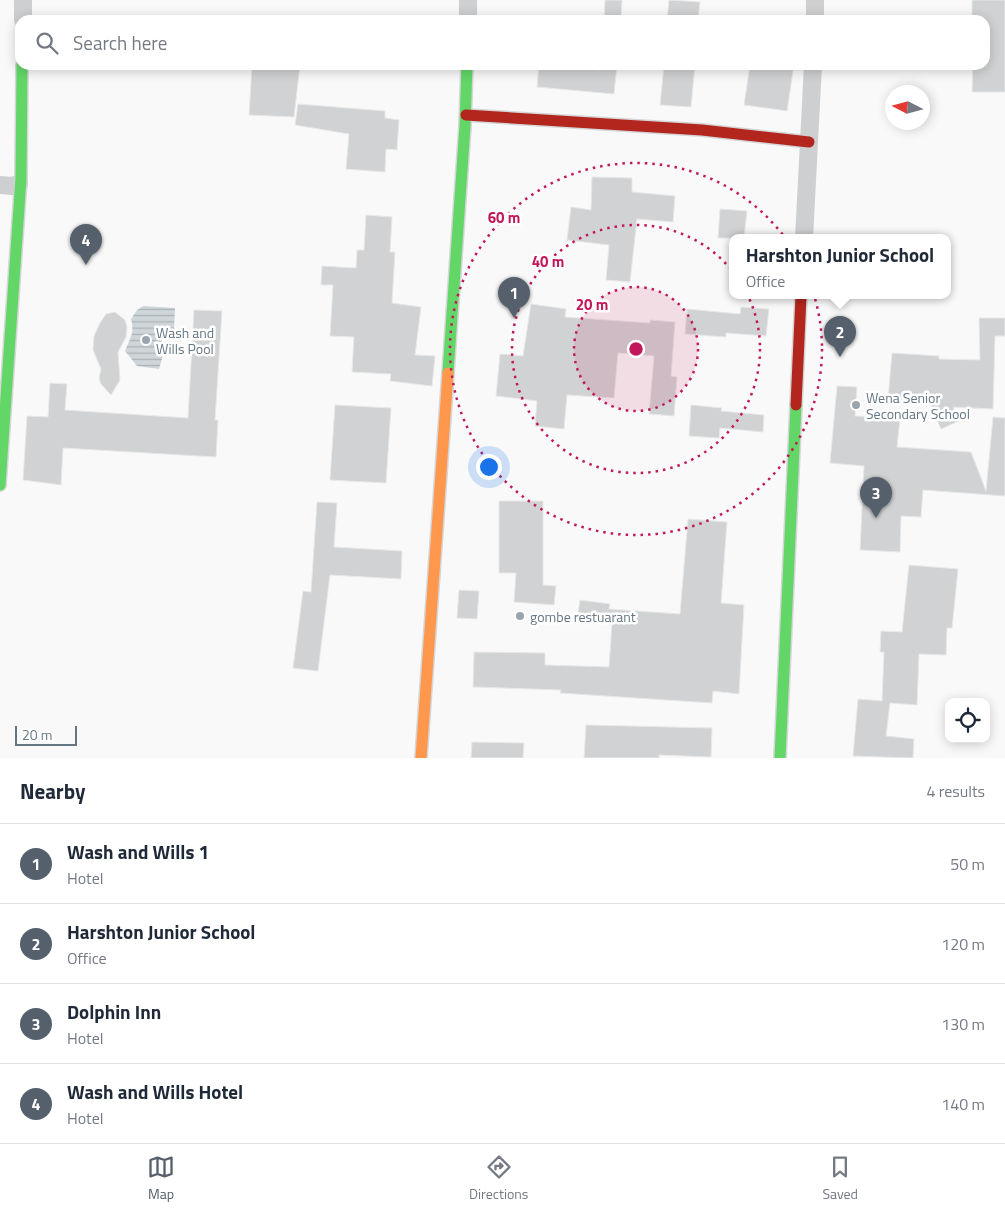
<!DOCTYPE html>
<style>
body{margin:0;font-family:"Titillium Web",sans-serif;background:#f6f6f7;color:#1f2937}
.controls{position:absolute;right:15px;bottom:15px;display:grid;overflow:hidden;border-radius:10px;box-shadow:0 2px 12px #0003}
.controls button{width:45px;height:45px;display:grid;place-items:center;padding:0;border:0;border-bottom:1px solid #e0e1e3;background:#fff;color:#1f2937;font:25px sans-serif}
.compass{position:absolute;left:885px;top:85px;width:45px;height:45px;border-radius:50%;background:#fff;box-shadow:0 2px 12px #0003;rotate:276deg}
.scale{position:absolute;left:15px;bottom:12px;width:62px;box-sizing:border-box;padding-left:5px;border:2px solid #657683;border-top:0;font-size:14px;line-height:18px;white-space:nowrap;color:#657683;-webkit-text-stroke:4px #fff;paint-order:stroke}
.you{position:absolute;left:488px;top:466px;width:18px;height:18px;margin:-12px;border:4px solid #fff;border-radius:50%;background:#1a73e8;box-shadow:0 0 0 8px #1a73e833}
.badge{display:grid;place-items:center;width:32px;height:32px;border-radius:50%;background:#56606c;color:#fff;font-size:16px;font-weight:700}
.pin{position:absolute;translate:-50% -41px;filter:drop-shadow(0 1px 2px #0008)}
.pin::after{content:'';position:absolute;top:26px;width:18px;height:15px;background:inherit;clip-path:polygon(0 0,100% 0,50% 100%)}
.popup{position:absolute;left:729px;top:234px;width:222px;height:65px;box-sizing:border-box;display:grid;place-content:center;border-radius:10px;background:#fff;filter:drop-shadow(0 1px 4px #0005);font-size:16px;white-space:nowrap;color:#747a83}
.popup b{font-size:19px;color:#1f2937}
.popup::after{content:'';position:absolute;left:50%;top:100%;margin-left:-10px;border:10px solid transparent;border-top-color:#fff}
.list{margin:0;padding:0;list-style:none}
h2{display:flex;justify-content:space-between;align-items:center;height:65px;margin:0;padding:0 20px;font-size:21px}
h2 small{font-size:16px;font-weight:400;color:#747a83}
.list li{display:grid;grid-template-columns:32px 1fr auto;gap:15px;align-items:center;box-sizing:border-box;height:80px;padding:0 20px;border-top:1px solid #e0e1e3}
.list b{display:block;font-size:19px;white-space:nowrap}
.list p{margin:0;font-size:16px;white-space:nowrap;color:#747a83}
.list em{font-size:16px;font-style:normal;color:#747a83}
.icon{flex:none;width:28px;height:28px;fill:none;stroke:currentColor;stroke-width:2;stroke-linecap:round;stroke-linejoin:round}
.map{position:relative;flex:none;width:1005px;height:758px;overflow:hidden}
.search{position:absolute;background:#fff;box-shadow:0 2px 12px #0003;left:15px;right:15px;top:15px;height:55px;display:flex;align-items:center;gap:12px;box-sizing:border-box;padding:0 18px;border-radius:15px;color:#747a83;font-size:19px}
.sheet{height:385px;background:#fff}
nav{display:flex;justify-content:space-around;align-items:center;box-sizing:border-box;height:70px;border-top:1px solid #e0e1e3;background:#fff;font-size:14px;color:#747a83}
nav a{display:grid;justify-items:center;gap:2px}
nav .on{color:#56606c}
.map>svg:first-child{display:block}
.water{fill:url(#water-rules)}
.building{fill:#d0d2d3;stroke:#e8e8e8}
.lines{fill:none;stroke-linecap:round;stroke-linejoin:round}
.fast-casing{stroke:#d5d6d7;stroke-width:14}
.slow-casing{stroke:#d5d6d7;stroke-width:14}
.jam-casing{stroke:#d5d6d7;stroke-width:14}
.street{stroke:#cecfd0;stroke-width:18}
.fast{stroke:#63d668;stroke-width:11}
.slow{stroke:#ff974d;stroke-width:11}
.jam{stroke:#b3261e;stroke-width:11}
.ring{fill:none;stroke:#c2185b;stroke-width:2.5;stroke-dasharray:2.5 5}
.poi-dot{fill:#99a4ac;stroke:#fff;stroke-width:2}
.labels{text-anchor:middle;dominant-baseline:central;stroke-width:5;stroke-linejoin:round;paint-order:stroke}
.poi-label{font-size:14px;fill:#657683;stroke:#fff;text-anchor:start}
.centre{fill:#c2185b;stroke:#fff;stroke-width:2.5}
.ring-label{font-size:15px;text-anchor:middle;font-weight:bold;fill:#c2185b;stroke:#fff;stroke-width:5;stroke-linejoin:round;paint-order:stroke}
</style>
<div class="map">
<svg width="1005" height="758" viewBox="0 0 1005 758">
<defs>
<pattern id="water-rules" width="6" height="5" patternUnits="userSpaceOnUse" patternTransform="scale(1.25)"><rect width="6" height="5" fill="#ced6d9"/><path d="M0 2.5h6" fill="none" stroke="#abb2b5"/></pattern>
</defs>
<rect width="100%" height="100%" fill="#f9f9f9"/>
<!-- water -->
<path class="water" d="M 143,306 L 175,308 L 174,329 L 162,329 L 161,337 L 164,352 L 159,369 L 137,366 L 125,351 C 130,338 135,333 131,319 L 137,310 Z"/>
<!-- building -->
<path class="building" d="M 605,0 L 622,0 L 621,20 L 604,20 Z
M 669,0 L 700,2 L 698,20 L 667,20 Z
M 972,0 L 1005,0 L 1005,92 L 972,92 L 973,65 L 985,65 L 985,20 L 972,20 Z
M 252,65 L 300,65 L 294,117 L 249,115 Z
M 539,65 L 600,70 L 600,65 L 617,65 L 614,94 L 537,87 Z
M 664,65 L 695,65 L 691,107 L 660,105 Z
M 750,65 L 794,65 L 787,111 L 744,105 Z
M 298,104 L 385,111 L 385,118 L 399,120 L 397,150 L 386,149 L 385,172 L 346,169 L 349,134 L 295,125 Z
M 592,177 L 632,178 L 632,192 L 675,196 L 673,222 L 637,219 L 630,282 L 606,280 L 609,245 L 567,240 L 571,207 L 591,210 Z
M 720,209 L 747,211 L 744,238 L 718,238 Z
M 366,215 L 392,217 L 390,252 L 395,252 L 392,303 L 421,307 L 415,355 L 435,356 L 432,386 L 390,381 L 391,374 L 352,372 L 354,337 L 330,336 L 333,285 L 321,285 L 322,266 L 356,268 L 357,250 L 364,250 Z
M 531,304 L 566,309 L 565,317 L 650,323 L 650,320 L 675,322 L 671,376 L 677,377 L 674,416 L 649,414 L 654,356 L 618,353 L 614,398 L 567,395 L 564,429 L 535,426 L 537,401 L 496,396 L 500,354 L 523,356 Z
M 741,307 L 769,309 L 766,336 L 726,333 L 726,337 L 685,334 L 687,309 L 740,314 Z
M 194,310 L 222,311 L 215,420 L 218,420 L 216,457 L 63,448 L 61,485 L 23,480 L 27,416 L 48,417 L 50,383 L 67,384 L 65,410 L 188,418 Z
M 115,312 L 125,320 L 127,327 L 126,337 L 118,352 L 120,380 L 111,395 L 101,384 L 99,378 L 101,369 L 93,350 L 94,336 L 100,323 L 106,314 Z
M 979,318 L 1005,318 L 1005,336 L 995,336 L 993,409 L 953,407 L 959,421 L 941,429 L 930,403 L 888,399 L 892,353 L 939,356 L 939,359 L 980,360 Z
M 837,386 L 857,387 L 855,416 L 900,418 L 897,447 L 971,452 L 986,491 L 993,417 L 1005,418 L 1005,496 L 923,490 L 921,517 L 901,516 L 900,552 L 860,550 L 864,466 L 830,463 Z
M 335,405 L 391,408 L 386,483 L 330,480 Z
M 691,405 L 722,408 L 721,411 L 764,415 L 763,432 L 720,428 L 719,438 L 689,436 Z
M 499,501 L 543,501 L 543,585 L 556,586 L 554,605 L 514,602 L 516,573 L 499,573 Z
M 317,502 L 337,503 L 334,547 L 402,551 L 401,579 L 330,575 L 318,671 L 293,668 L 303,591 L 311,592 Z
M 688,519 L 727,522 L 721,603 L 744,605 L 739,694 L 713,691 L 712,703 L 560,693 L 561,690 L 473,687 L 474,652 L 545,653 L 545,665 L 609,667 L 612,624 L 577,620 L 580,600 L 610,604 L 609,609 L 680,614 Z
M 909,565 L 958,569 L 952,628 L 947,628 L 946,655 L 919,654 L 917,705 L 890,703 L 886,736 L 914,739 L 913,758 L 853,756 L 858,699 L 882,701 L 884,652 L 880,652 L 881,631 L 902,632 Z
M 459,590 L 479,591 L 477,619 L 457,618 Z
M 586,725 L 712,728 L 711,757 L 659,755 L 659,758 L 584,758 Z
M 472,742 L 524,743 L 523,758 L 471,758 Z"/>
<g class="lines">
<defs>
<path id="fast" d="M 448,373 L 465,126 L 467,65
M 0,485 L 21,178 L 22,65
M 780,758 L 796,405"/>
<path id="slow" d="M 421,758 L 448,373"/>
<path id="jam" d="M 466,115 L 702,130 L 809,142
M 796,405 L 801,296"/>
</defs>
<!-- fast casing -->
<use href="#fast" class="fast-casing"/>
<!-- slow casing -->
<use href="#slow" class="slow-casing"/>
<!-- jam casing -->
<use href="#jam" class="jam-casing"/>
<!-- street -->
<path class="street" d="M 23,20 L 23,0
M 468,20 L 468,0
M 815,20 L 815,0
M 0,185 L 12,186 L 19,184
M 804,238 L 813,65"/>
<!-- fast -->
<use href="#fast" class="fast"/>
<!-- slow -->
<use href="#slow" class="slow"/>
<!-- jam -->
<use href="#jam" class="jam"/>
</g>
<!-- distance rings -->
<circle cx="636" cy="349" r="62" fill="#c2185b" fill-opacity=".12"/>
<g class="ring">
<circle cx="636" cy="349" r="62"/>
<circle cx="636" cy="349" r="124"/>
<circle cx="636" cy="349" r="186"/>
</g>
<!-- markers -->
<g class="poi-dot">
<circle cx="146" cy="340" r="5"/>
<circle cx="856" cy="405" r="5"/>
<circle cx="520" cy="616" r="5"/>
</g>
<g class="labels">
<!-- poi labels -->
<g class="poi-label">
<text x="156" y="332">Wash and<tspan x="156" dy="16">Wills Pool</tspan></text>
<text x="866" y="397">Wena Senior<tspan x="866" dy="16">Secondary School</tspan></text>
<text x="530" y="616">gombe restuarant</text>
</g>
</g>
<circle cx="636" cy="349" r="8" class="centre"/>
<g class="ring-label">
<text x="504" y="223">60 m</text>
<text x="548" y="267">40 m</text>
<text x="592" y="310">20 m</text>
</g>
</svg>
<div class="controls">
<button><svg class="icon" aria-label="locate" viewBox="0 0 24 24"><circle cx="12" cy="12" r="6"/><path d="M12 2v4M12 18v4M2 12h4M18 12h4"/></svg></button>
</div>
<svg class="compass" viewBox="-18 -18 36 36"><path d="M0-13l5 13h-10z" fill="#e53935"/><path d="M0 13l5-13h-10z" fill="#747a83"/></svg>
<div class="scale">20 m</div>
<div class="you"></div>
<div class="pin badge" style="left:514px;top:318px">1</div>
<div class="pin badge" style="left:840px;top:357px">2</div>
<div class="popup"><b>Harshton Junior School</b>Office</div>
<div class="pin badge" style="left:876px;top:518px">3</div>
<div class="pin badge" style="left:86px;top:265px">4</div>
<div class="search"><svg class="icon" aria-label="search" viewBox="0 0 24 24"><circle cx="10" cy="10" r="6"/><path d="M15 15l6 6"/></svg>Search here</div>
</div>
<section class="sheet">
<h2>Nearby<small>4 results</small></h2>
<ul class="list">
<li><span class="badge">1</span><div><b>Wash and Wills 1</b><p>Hotel</p></div><em>50 m</em></li>
<li><span class="badge">2</span><div><b>Harshton Junior School</b><p>Office</p></div><em>120 m</em></li>
<li><span class="badge">3</span><div><b>Dolphin Inn</b><p>Hotel</p></div><em>130 m</em></li>
<li><span class="badge">4</span><div><b>Wash and Wills Hotel</b><p>Hotel</p></div><em>140 m</em></li>
</ul>
</section>
<nav>
<a class="on"><svg class="icon" aria-label="map" viewBox="0 0 24 24"><path d="M3 6l6-2 6 2 6-2v14l-6 2-6-2-6 2zM9 4v14M15 6v14"/></svg>Map</a>
<a><svg class="icon" aria-label="directions" viewBox="0 0 24 24"><path d="M12 3l9 9-9 9-9-9zM9 14v-3h6M13 9l2 2-2 2"/></svg>Directions</a>
<a><svg class="icon" aria-label="saved" viewBox="0 0 24 24"><path d="M7 4h10v16l-5-4-5 4z"/></svg>Saved</a>
</nav>
